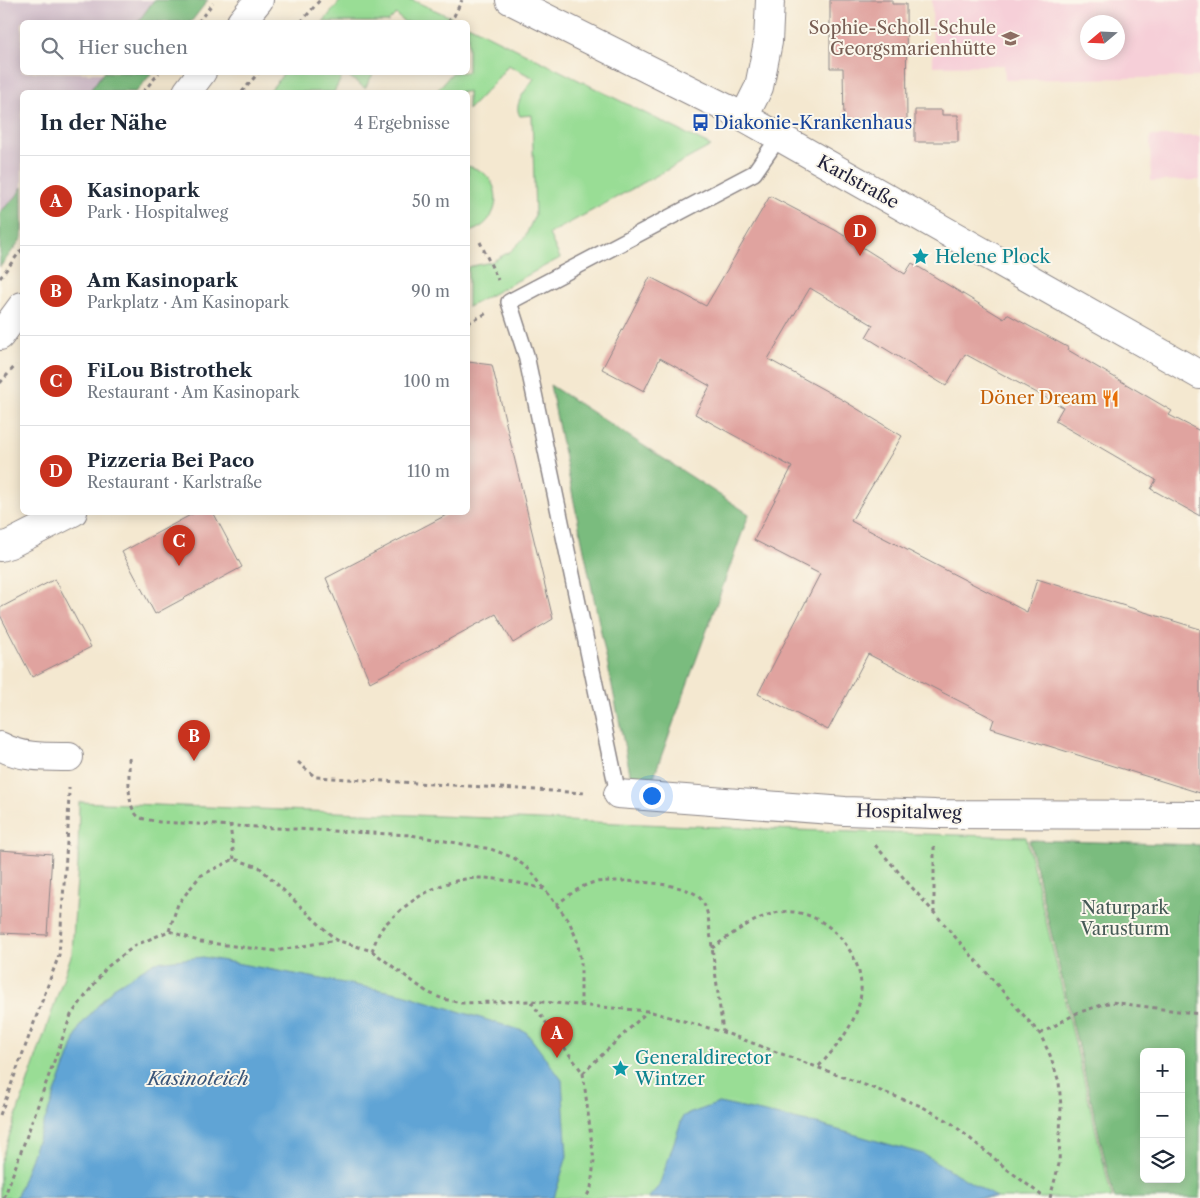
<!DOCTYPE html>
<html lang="de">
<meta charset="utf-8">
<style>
body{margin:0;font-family:"Libre Caslon Text",serif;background:#f6f6f7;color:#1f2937}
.controls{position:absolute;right:15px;bottom:15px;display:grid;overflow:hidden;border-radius:8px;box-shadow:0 2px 12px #0003}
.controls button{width:45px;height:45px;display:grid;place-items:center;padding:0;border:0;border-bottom:1px solid #e0e1e3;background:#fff;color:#1f2937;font:25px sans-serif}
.compass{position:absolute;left:1080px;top:15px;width:45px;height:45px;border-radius:50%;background:#fff;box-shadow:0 2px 12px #0003;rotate:251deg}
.you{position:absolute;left:651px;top:795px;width:18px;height:18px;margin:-12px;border:4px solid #fff;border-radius:50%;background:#1a73e8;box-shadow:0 0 0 8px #1a73e833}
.badge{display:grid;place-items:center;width:32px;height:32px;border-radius:50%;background:#c8321e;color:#fff;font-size:16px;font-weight:700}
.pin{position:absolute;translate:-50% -41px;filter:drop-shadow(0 1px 2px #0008)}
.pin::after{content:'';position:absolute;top:26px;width:18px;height:15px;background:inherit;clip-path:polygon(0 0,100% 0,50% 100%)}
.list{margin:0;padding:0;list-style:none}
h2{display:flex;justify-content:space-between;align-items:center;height:65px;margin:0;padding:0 20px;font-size:21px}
h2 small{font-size:16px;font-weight:400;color:#747a83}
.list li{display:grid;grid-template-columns:32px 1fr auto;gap:15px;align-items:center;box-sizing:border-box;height:90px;padding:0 20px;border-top:1px solid #e0e1e3}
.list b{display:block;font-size:19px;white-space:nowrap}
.list p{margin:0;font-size:16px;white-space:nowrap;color:#747a83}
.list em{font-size:16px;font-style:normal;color:#747a83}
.icon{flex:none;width:28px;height:28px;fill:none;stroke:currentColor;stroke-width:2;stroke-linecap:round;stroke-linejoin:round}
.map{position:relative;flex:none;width:1200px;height:1198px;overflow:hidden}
.search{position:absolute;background:#fff;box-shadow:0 2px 12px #0003;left:20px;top:20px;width:450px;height:55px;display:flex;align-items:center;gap:12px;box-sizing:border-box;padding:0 18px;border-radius:8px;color:#747a83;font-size:19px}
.panel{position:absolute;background:#fff;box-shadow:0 2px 12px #0003;left:20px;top:90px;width:450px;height:425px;border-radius:8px}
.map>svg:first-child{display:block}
.built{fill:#f6cfd8;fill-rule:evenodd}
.industrial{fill:#d1bdca}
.green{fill:#99dd95;stroke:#5e8068}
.forest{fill:#7abc7e;stroke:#4e6f5c;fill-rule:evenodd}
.water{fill:#60a4d5;stroke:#416388}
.building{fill:#e0a39f}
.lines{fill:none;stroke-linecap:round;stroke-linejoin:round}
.service-casing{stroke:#8b8586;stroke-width:18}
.minor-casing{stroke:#8b8586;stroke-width:30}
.secondary-casing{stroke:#8b8586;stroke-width:30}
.path{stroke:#8b8586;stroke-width:3;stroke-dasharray:4 4;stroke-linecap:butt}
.service{stroke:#fff;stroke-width:15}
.minor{stroke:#fff;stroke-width:28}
.secondary{stroke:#fff;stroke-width:28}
.labels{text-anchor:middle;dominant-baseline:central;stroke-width:4;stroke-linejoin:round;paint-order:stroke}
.education-label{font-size:18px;fill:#785e54;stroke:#fbf7ec;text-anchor:end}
.transit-label{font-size:18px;fill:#164399;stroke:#fbf7ec;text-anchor:start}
.street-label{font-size:18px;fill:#22223b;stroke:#fbf7ec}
.culture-label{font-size:18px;fill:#0d838f;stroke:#fbf7ec;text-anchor:start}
.food-label{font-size:18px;fill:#c56008;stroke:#fbf7ec;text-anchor:end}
.park-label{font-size:18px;fill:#465a56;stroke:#fbf7ec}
.water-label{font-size:19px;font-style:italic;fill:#3b5679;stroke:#fbf7ec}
</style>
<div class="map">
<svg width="1200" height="1198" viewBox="0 0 1200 1198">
<rect width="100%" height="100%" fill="#fbf7ec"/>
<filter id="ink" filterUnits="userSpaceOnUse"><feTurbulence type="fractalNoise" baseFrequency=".02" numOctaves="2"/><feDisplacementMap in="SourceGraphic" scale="10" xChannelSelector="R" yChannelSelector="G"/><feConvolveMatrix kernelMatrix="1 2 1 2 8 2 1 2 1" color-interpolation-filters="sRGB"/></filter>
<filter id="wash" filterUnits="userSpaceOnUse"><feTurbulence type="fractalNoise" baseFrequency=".0096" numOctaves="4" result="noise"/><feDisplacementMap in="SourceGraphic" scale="20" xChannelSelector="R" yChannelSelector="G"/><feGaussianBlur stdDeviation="1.12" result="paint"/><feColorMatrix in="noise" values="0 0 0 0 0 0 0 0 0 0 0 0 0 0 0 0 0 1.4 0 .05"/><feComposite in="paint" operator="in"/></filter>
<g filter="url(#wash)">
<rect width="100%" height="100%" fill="#f4e8d0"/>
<!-- built -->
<path class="built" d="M 932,0 L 1200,0 L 1200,77 L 1005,80 L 1004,65 L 933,66 ZM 1088,22 L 1118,22 L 1118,52 L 1088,52 Z
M 1150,136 L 1200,136 L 1200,180 L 1151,181 Z"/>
<!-- industrial -->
<path class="industrial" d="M 0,0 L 154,0 L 138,22 L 22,22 L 22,72 L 103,73 L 89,92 L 22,92 L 22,187 L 16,197 L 0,212 Z"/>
<!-- green -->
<path class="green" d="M 341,0 L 412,0 L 462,22 L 404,22 L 396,14 L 388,22 L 323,22 Z
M 468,25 L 711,146 L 549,234 L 560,258 L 468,307 L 468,267 L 491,262 L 511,251 L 525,237 L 535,215 L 532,115 L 520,116 C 512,103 528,89 534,78 L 508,65 L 494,83 L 468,110 L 468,92 L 436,92 L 452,73 L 468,72 Z
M 284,73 L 344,72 L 344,73 L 334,92 L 269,92 Z
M 344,73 L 371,73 L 373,74 L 365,88 Z
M 468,166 C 475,168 483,171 488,177 C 505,198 493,227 468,232 Z
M 79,802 L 822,831 L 1026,837 L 1112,1198 L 0,1198 L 0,1163 L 72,953 L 78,863 Z"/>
<!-- forest -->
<path class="forest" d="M 154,0 L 208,0 L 191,22 L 138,22 Z
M 103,73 L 103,72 L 152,73 L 136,92 L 89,92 Z
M 22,187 L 22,238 L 0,267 L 0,212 L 16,197 Z
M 550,385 L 749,514 L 653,779 L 631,778 Z
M 1029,840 L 1200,845 L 1200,1198 L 1114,1198 ZM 1144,1052 L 1181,1052 L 1181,1179 L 1144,1179 Z"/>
<!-- water -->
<path class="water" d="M 203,957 L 403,994 L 526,1032 L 562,1080 L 567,1156 L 554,1198 L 16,1198 L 80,1026 L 115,986 L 155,962 Z
M 719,1103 L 817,1124 L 923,1154 L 997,1198 L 648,1198 L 659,1186 L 683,1116 Z"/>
<g id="blocks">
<!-- building -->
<path class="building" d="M 830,0 L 892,0 L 892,4 L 906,4 L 907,124 L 844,124 L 843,68 L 830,68 Z
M 915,110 L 942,110 L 942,115 L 958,115 L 958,142 L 915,142 Z
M 770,196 L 835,230 L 905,274 L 912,263 L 1004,319 L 1007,314 L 1069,348 L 1068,350 L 1172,411 L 1169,415 L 1200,431 L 1200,516 L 1151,489 L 1156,480 L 1055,421 L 1063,407 L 965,354 L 946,386 L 866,337 L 873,325 L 810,288 L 768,359 L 841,399 L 902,436 L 851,521 L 1027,612 L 1037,579 L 1200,629 L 1200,793 L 991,728 L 994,719 L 868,654 L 828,730 L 758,694 L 820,574 L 754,540 L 792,467 L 695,414 L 710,386 L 660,358 L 644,391 L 602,369 L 650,277 L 706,306 Z
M 468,362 L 492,365 L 553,619 L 513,643 L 496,614 L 370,682 L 326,578 L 452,512 L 468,512 Z
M 196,512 L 213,512 L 242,567 L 155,614 L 122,552 Z
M 55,579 L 91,647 L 32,677 L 0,615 L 0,608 Z
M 0,850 L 52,854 L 47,935 L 0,933 Z"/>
</g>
</g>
<g filter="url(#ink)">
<use href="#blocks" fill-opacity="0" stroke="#8b8586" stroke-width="1"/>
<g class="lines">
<defs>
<path id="service" d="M 618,794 L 526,355 L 509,302 L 754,173 L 779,137"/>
<path id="minor" d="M 510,0 L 744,117 L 1200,375
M 744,117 L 759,87 L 768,42 L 770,0
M 0,547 L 10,544 L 73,512
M 0,746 C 22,758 45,757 69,757
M 618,794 L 845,811 L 935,814 L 1200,815"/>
<path id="secondary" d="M 241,22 L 259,0
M 187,92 L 202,72
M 0,336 L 22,306"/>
</defs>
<!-- service casing -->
<use href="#service" class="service-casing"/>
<!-- minor casing -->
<use href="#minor" class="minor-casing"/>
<!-- secondary casing -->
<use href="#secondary" class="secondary-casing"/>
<!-- path -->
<path class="path" d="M 198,22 L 213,3
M 301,22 L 320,0
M 448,22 L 454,16 L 462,0
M 143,92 L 159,73
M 242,92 L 259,72
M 480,242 L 498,280
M 0,278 L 22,249
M 468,323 L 487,313
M 0,383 L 16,365
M 129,758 C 130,774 125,807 139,817 C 144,820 153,820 159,822 L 411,835 L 491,849 L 514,858 L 530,870 L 569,921 L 577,940 L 581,962 L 581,1005
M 298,762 L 315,777 L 586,793
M 230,824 L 234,859
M 875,845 L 1040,1034 L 1050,1055 L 1059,1082 L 1061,1107 L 1059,1164 L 1050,1198
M 556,905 C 568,896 581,885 596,882 C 616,879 683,882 698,896 C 704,902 706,908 708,916 L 723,1032
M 934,914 L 934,845
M 169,931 L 178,904 L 200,876 L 234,859 L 259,867 L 336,940 L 372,951 L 427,992 L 443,999 L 461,1003 L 531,1001 L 648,1011 L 723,1032 L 921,1106 L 950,1122 L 1007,1169 L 1045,1198
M 712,948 C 732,934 752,919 775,913 C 823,902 872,958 859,1004 C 852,1029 835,1049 818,1067
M 372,951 C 375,943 378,933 383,927 C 386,923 391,919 394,916 C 419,893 449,877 484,878 C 504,879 524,884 544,889
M 531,1002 L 583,1073 L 594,1161 L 591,1188 L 586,1198
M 1040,1034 L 1077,1013 L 1111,1002 L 1200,1014
M 583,1073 L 648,1011
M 0,1115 L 59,955 L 68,828 L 69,788
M 4,1198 L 71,1015 L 107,967 L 136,945 L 169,931 L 201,942 L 275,951 L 336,940"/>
<!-- service -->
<use href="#service" class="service"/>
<!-- minor -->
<use href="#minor" class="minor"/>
<!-- secondary -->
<use href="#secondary" class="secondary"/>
</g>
</g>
<!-- icons -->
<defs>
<symbol id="school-bare" viewBox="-9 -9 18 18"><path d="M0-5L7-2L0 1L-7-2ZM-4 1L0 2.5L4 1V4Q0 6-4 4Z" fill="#8d6e63" stroke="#fbf7ec" stroke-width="2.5" paint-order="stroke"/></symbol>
<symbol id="bus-bare" viewBox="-9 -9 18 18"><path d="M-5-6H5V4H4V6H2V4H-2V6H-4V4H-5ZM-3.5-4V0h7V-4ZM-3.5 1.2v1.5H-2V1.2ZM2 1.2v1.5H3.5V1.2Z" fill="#1a4fb4" stroke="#fbf7ec" stroke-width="2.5" paint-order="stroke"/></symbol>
<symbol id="sight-bare" viewBox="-9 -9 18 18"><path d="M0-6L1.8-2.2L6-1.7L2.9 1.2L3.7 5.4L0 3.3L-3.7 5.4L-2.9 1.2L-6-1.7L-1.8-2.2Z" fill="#0f9aa8" stroke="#fbf7ec" stroke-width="2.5" paint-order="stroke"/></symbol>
<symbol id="restaurant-bare" viewBox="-9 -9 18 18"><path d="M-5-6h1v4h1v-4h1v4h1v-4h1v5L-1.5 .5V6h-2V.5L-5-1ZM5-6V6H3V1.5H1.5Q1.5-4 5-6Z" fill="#e8710a" stroke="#fbf7ec" stroke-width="2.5" paint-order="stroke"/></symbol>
</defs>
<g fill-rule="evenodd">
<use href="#school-bare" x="998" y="26" width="25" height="25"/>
<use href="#bus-bare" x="688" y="110" width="25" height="25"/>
<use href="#sight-bare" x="908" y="244" width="25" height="25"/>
<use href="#restaurant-bare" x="1098" y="386" width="25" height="25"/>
<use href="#sight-bare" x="608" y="1056" width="25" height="25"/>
</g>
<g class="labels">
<!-- education labels -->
<g class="education-label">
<text x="996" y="28">Sophie-Scholl-Schule<tspan x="996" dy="21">Georgsmarienhütte</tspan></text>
</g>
<!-- transit labels -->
<g class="transit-label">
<text x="714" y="123">Diakonie-Krankenhaus</text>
</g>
<!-- street labels -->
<g class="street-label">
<text transform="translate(858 182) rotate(29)">Karlstraße</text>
<text transform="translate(909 812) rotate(1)">Hospitalweg</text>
</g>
<!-- culture labels -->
<g class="culture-label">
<text x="935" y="257">Helene Plock</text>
<text x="635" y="1058">Generaldirector<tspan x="635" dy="21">Wintzer</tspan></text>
</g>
<!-- food labels -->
<g class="food-label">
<text x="1097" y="398">Döner Dream</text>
</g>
<!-- park labels -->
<g class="park-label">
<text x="1125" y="908">Naturpark<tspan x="1125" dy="21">Varusturm</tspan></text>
</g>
<!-- water labels -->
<g class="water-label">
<text x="198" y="1078">Kasinoteich</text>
</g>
</g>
</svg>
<div class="controls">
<button>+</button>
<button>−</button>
<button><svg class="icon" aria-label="layers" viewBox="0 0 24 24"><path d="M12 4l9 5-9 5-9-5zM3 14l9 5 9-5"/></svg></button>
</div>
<svg class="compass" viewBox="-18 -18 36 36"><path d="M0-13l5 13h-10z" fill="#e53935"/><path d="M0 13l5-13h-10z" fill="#747a83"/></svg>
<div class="you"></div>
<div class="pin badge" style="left:557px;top:1058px">A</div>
<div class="pin badge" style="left:194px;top:761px">B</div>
<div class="pin badge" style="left:179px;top:566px">C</div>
<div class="pin badge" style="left:860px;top:256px">D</div>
<div class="search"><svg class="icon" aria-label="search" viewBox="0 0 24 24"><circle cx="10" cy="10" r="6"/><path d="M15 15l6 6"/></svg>Hier suchen</div>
<section class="panel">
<h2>In der Nähe<small>4 Ergebnisse</small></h2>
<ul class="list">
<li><span class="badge">A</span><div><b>Kasinopark</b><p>Park · Hospitalweg</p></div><em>50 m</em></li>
<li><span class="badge">B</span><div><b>Am Kasinopark</b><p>Parkplatz · Am Kasinopark</p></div><em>90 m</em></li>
<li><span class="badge">C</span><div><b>FiLou Bistrothek</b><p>Restaurant · Am Kasinopark</p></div><em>100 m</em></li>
<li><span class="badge">D</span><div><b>Pizzeria Bei Paco</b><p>Restaurant · Karlstraße</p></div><em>110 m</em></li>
</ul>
</section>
</div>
